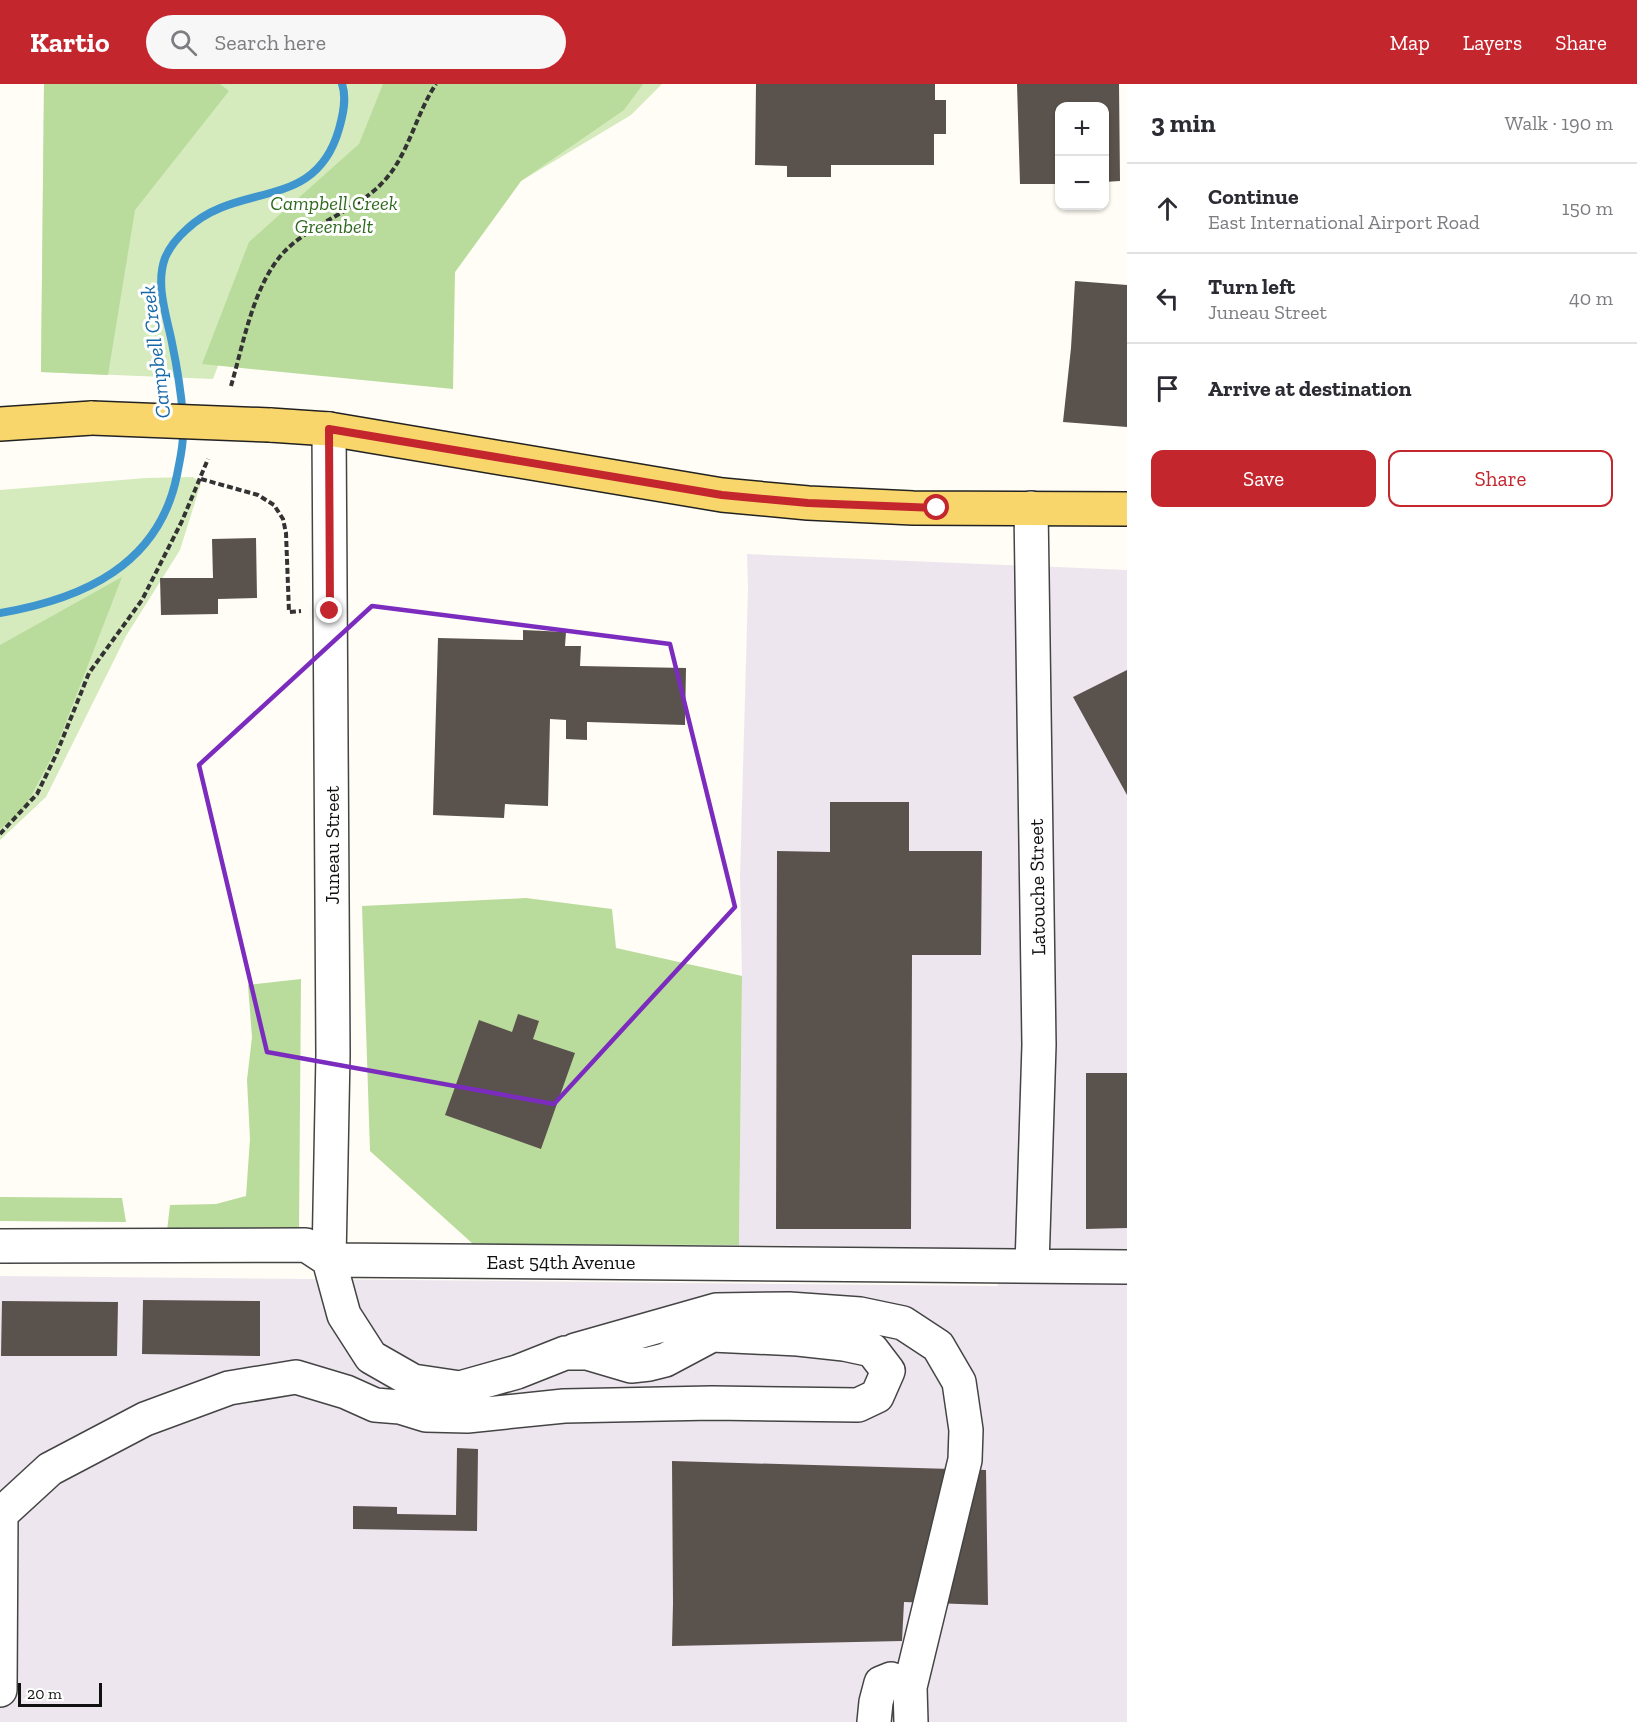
<!DOCTYPE html>
<meta charset="utf-8">
<style>
body{margin:0;font-family:"Zilla Slab",serif;background:#f7f7f7;color:#2b2b33}
.controls{position:absolute;right:18px;top:18px;display:grid;overflow:hidden;border-radius:12px;box-shadow:0 2px 4px #0004}
.controls button{width:54px;height:54px;display:grid;place-items:center;padding:0;border:0;border-bottom:2px solid #e1e1e2;background:#fff;color:#2b2b33;font:30px sans-serif}
.scale{position:absolute;left:18px;bottom:15px;width:84px;box-sizing:border-box;padding-left:6px;border:3px solid #111;border-top:0;font-size:16px;line-height:21px;white-space:nowrap;color:#111;-webkit-text-stroke:4px #fff;paint-order:stroke}
.stop{position:absolute;width:18px;height:18px;margin:-14px;border:4px solid #c4262e;border-radius:50%;background:#fff}
.stop.end{background:#c4262e;border-color:#fff;box-shadow:0 2px 6px #0008}
.list{margin:0;padding:0;list-style:none}
h2{display:flex;justify-content:space-between;align-items:center;height:78px;margin:0;padding:0 24px;font-size:26px}
h2 small{font-size:20px;font-weight:400;color:#7c7c81}
.list li{display:grid;grid-template-columns:39px 1fr auto;gap:18px;align-items:center;box-sizing:border-box;height:90px;padding:0 24px;border-top:2px solid #e1e1e2}
.list b{display:block;font-size:22px;white-space:nowrap}
.list p{margin:0;font-size:20px;white-space:nowrap;color:#7c7c81}
.list em{font-size:20px;font-style:normal;color:#7c7c81}
.actions{display:flex;gap:12px;padding:18px 24px}
.actions a{flex:1;padding:14px 0;border:2px solid #c4262e;border-radius:12px;text-align:center;font-size:21px;color:#c4262e}
.actions .main{background:#c4262e;color:#fff}
.icon{flex:none;width:33px;height:33px;fill:none;stroke:currentColor;stroke-width:2;stroke-linecap:round;stroke-linejoin:round}
.map{position:relative;flex:none;width:1127px;height:1638px;overflow:hidden}
header{display:flex;align-items:center;gap:36px;box-sizing:border-box;height:84px;padding:0 30px;background:#c4262e;color:#fff}
header strong{font-size:28px}
nav{display:flex;gap:33px;margin-inline-start:auto;font-size:21px}
.search{width:420px;height:54px;background:#f7f7f7;display:flex;align-items:center;gap:15px;box-sizing:border-box;padding:0 21px;border-radius:33px;color:#7c7c81;font-size:22px}
main{display:flex}
aside{flex:1;background:#fff}
.map>svg:first-child{display:block}
.industrial{fill:#eee6ef}
.green{fill:#d5ebbd}
.forest{fill:#b9dc9c}
.lines{fill:none;stroke-linecap:round;stroke-linejoin:round}
.stream{stroke:#3f96cf;stroke-width:8}
.building{fill:#5a524d}
.minor-casing{stroke:#444;stroke-width:36}
.major-casing{stroke:#222;stroke-width:36}
.path{stroke:#333;stroke-width:4;stroke-dasharray:6 3;stroke-linecap:butt}
.minor{stroke:#fff;stroke-width:33}
.major{stroke:#f9d66b;stroke-width:33}
.major-bridge-casing{stroke:#222;stroke-width:36;stroke-linecap:butt}
.major-bridge{stroke:#f9d66b;stroke-width:33}
.route{stroke:#c4262e;stroke-width:8}
.marked{fill:none;stroke:#7b2cbf;stroke-width:4.5;stroke-linejoin:round}
.labels{text-anchor:middle;dominant-baseline:central;stroke-width:6;stroke-linejoin:round;paint-order:stroke}
.park-label{font-size:20px;font-style:italic;fill:#2f6b1f;stroke:#fff}
.street-label{font-size:20px;fill:#111;stroke:#fff}
.water-label{font-size:21px;font-style:italic;fill:#1768a6;stroke:#fff}
</style>
<header>
<strong>Kartio</strong>
<div class="search"><svg class="icon" aria-label="search" viewBox="0 0 24 24"><circle cx="10" cy="10" r="6"/><path d="M15 15l6 6"/></svg>Search here</div>
<nav><a>Map</a><a>Layers</a><a>Share</a></nav>
</header>
<main>
<div class="map">
<svg width="1127" height="1638" viewBox="0 0 1127 1638">
<rect width="100%" height="100%" fill="#fffdf5"/>
<!-- industrial -->
<path class="industrial" d="M 747,470 L 1127,486 L 1127,1638 L 0,1638 L 0,1192 L 998,1202 L 989,1165 L 739,1161 L 742,892 L 740,793 L 748,504 Z"/>
<!-- green -->
<path class="green" d="M 44,0 L 662,0 L 631,31 L 521,97 L 442,206 L 240,224 L 213,295 L 41,288 Z
M 193,393 L 201,399 L 180,466 L 126,552 L 46,713 L 0,756 L 0,406 L 146,394 Z"/>
<!-- forest -->
<path class="forest" d="M 44,0 L 220,0 L 229,7 L 135,126 L 108,291 L 41,288 Z
M 383,0 L 643,0 L 624,26 L 521,97 L 455,188 L 453,305 L 202,280 L 249,158 L 359,60 Z
M 122,493 L 54,669 L 23,727 L 0,745 L 0,561 Z
M 526,814 L 612,825 L 616,864 L 742,892 L 739,1161 L 473,1160 L 370,1067 L 362,822 Z
M 301,895 L 299,1145 L 167,1147 L 170,1121 L 216,1120 L 246,1112 L 250,1055 L 247,996 L 252,953 L 248,901 Z
M 0,1113 L 122,1114 L 126,1138 L 0,1137 Z"/>
<g class="lines">
<!-- stream -->
<path class="stream" d="M 183,332 C 181,308 177,283 172,259 C 167,233 155,201 165,174 C 170,162 178,153 187,145 C 239,96 315,129 339,45 C 343,31 347,14 342,0
M 0,529 C 83,515 159,481 177,391 C 180,375 184,360 183,345"/>
</g>
<!-- building -->
<path class="building" d="M 756,0 L 935,0 L 935,16 L 946,16 L 946,50 L 934,50 L 934,81 L 831,81 L 831,93 L 787,93 L 787,82 L 755,81 Z
M 1017,0 L 1119,0 L 1120,97 L 1104,98 L 1104,22 L 1060,22 L 1060,100 L 1020,100 Z
M 1075,197 L 1127,201 L 1127,343 L 1063,338 L 1071,264 Z
M 256,454 L 257,514 L 218,515 L 218,530 L 161,531 L 160,494 L 213,494 L 212,455 Z
M 523,546 L 566,548 L 565,562 L 581,562 L 580,582 L 686,584 L 685,641 L 587,638 L 587,656 L 566,655 L 566,636 L 550,635 L 548,722 L 505,720 L 504,734 L 433,731 L 438,554 L 523,556 Z
M 1127,586 L 1127,711 L 1073,613 Z
M 830,718 L 909,718 L 909,767 L 982,767 L 981,871 L 912,871 L 911,1145 L 776,1145 L 777,767 L 830,768 Z
M 518,930 L 539,937 L 533,955 L 575,969 L 541,1065 L 445,1031 L 479,936 L 512,948 Z
M 1086,989 L 1127,989 L 1127,1144 L 1086,1145 Z
M 143,1216 L 260,1217 L 260,1272 L 142,1270 Z
M 2,1217 L 118,1218 L 117,1272 L 1,1272 Z
M 457,1364 L 478,1365 L 477,1447 L 353,1445 L 353,1422 L 397,1423 L 397,1430 L 456,1431 Z
M 672,1377 L 986,1386 L 988,1521 L 904,1518 L 902,1557 L 672,1562 L 673,1519 Z"/>
<g class="lines">
<defs>
<path id="minor" d="M 1031,424 L 1039,961 L 1032,1182
M 0,1162 L 306,1161 L 329,1176 L 1127,1183
M 575,1266 L 716,1226 L 789,1225 L 860,1230 L 903,1239 L 938,1262 L 959,1298 L 966,1346 L 965,1376 L 910,1603
M 0,1606 L 1,1430 L 50,1385 L 145,1335 L 229,1304 L 296,1293 L 346,1308 L 375,1321 L 400,1323 L 426,1331 L 467,1332 L 564,1322 L 712,1319 L 858,1321 L 877,1312 L 888,1287 L 872,1266 L 844,1260 L 798,1255 L 712,1251 L 665,1276 L 649,1280 L 631,1282 L 587,1269 L 565,1269 L 517,1288 L 460,1304 L 413,1297 L 371,1273 L 344,1231 L 329,1176 L 333,970 L 329,345
M 874,1638 L 876,1618 L 881,1599 L 891,1595 L 910,1603 L 911,1638"/>
<path id="major" d="M 0,340 L 92,334
M 270,341 L 329,345 L 722,411 L 808,419 L 913,424 L 1127,425"/>
</defs>
<!-- minor casing -->
<use href="#minor" class="minor-casing"/>
<!-- major casing -->
<use href="#major" class="major-casing"/>
<!-- path -->
<path class="path" d="M 231,302 C 244,258 254,196 288,164 C 317,137 358,126 385,96 C 409,69 416,30 436,0
M 201,395 L 258,411 L 274,421 L 283,435 L 286,449 L 289,528 L 301,527
M 0,750 L 37,710 L 56,671 L 89,589 L 142,516 L 182,437 L 208,375"/>
<!-- minor -->
<use href="#minor" class="minor"/>
<!-- major -->
<use href="#major" class="major"/>
<defs>
<path id="major-bridge" d="M 92,334 L 270,341"/>
</defs>
<!-- major-bridge casing -->
<use href="#major-bridge" class="major-bridge-casing"/>
<!-- major-bridge -->
<use href="#major-bridge" class="major-bridge"/>
</g>
<g class="lines">
<!-- route -->
<path class="route" d="M 330,527 L 329,345 L 722,411 L 808,419 L 937,424"/>
</g>
<!-- marked area -->
<path class="marked" d="M 372,522 L 670,560 L 735,823 L 554,1020 L 267,968 L 199,681 Z"/>
<g class="labels">
<!-- park labels -->
<g class="park-label">
<text x="334" y="119">Campbell Creek<tspan x="334" dy="23">Greenbelt</tspan></text>
</g>
<!-- street labels -->
<g class="street-label">
<text transform="translate(332 761) rotate(-90)">Juneau Street</text>
<text transform="translate(1037 803) rotate(-91)">Latouche Street</text>
<text x="561" y="1178">East 54th Avenue</text>
</g>
<!-- water labels -->
<g class="water-label">
<text transform="translate(155 268) rotate(-97)">Campbell Creek</text>
</g>
</g>
</svg>
<div class="controls">
<button>+</button>
<button>−</button>
</div>
<div class="scale">20 m</div>
<div class="stop" style="left:937px;top:424px"></div>
<div class="stop end" style="left:330px;top:527px"></div>
</div>
<aside>
<h2>3 min<small>Walk · 190 m</small></h2>
<ul class="list">
<li><svg class="icon" aria-label="ahead" viewBox="0 0 24 24"><path d="M12 20V5M6 11l6-6 6 6"/></svg><div><b>Continue</b><p>East International Airport Road</p></div><em>150 m</em></li>
<li><svg class="icon" aria-label="left" viewBox="0 0 24 24"><path d="M17 20v-9H6M10 6l-5 5 5 5"/></svg><div><b>Turn left</b><p>Juneau Street</p></div><em>40 m</em></li>
<li><svg class="icon" aria-label="arrive" viewBox="0 0 24 24"><path d="M6 21V4h12l-3 4 3 4H6"/></svg><div><b>Arrive at destination</b></div></li>
</ul>
<div class="actions"><a class="main">Save</a><a>Share</a></div>
</aside>
</main>
